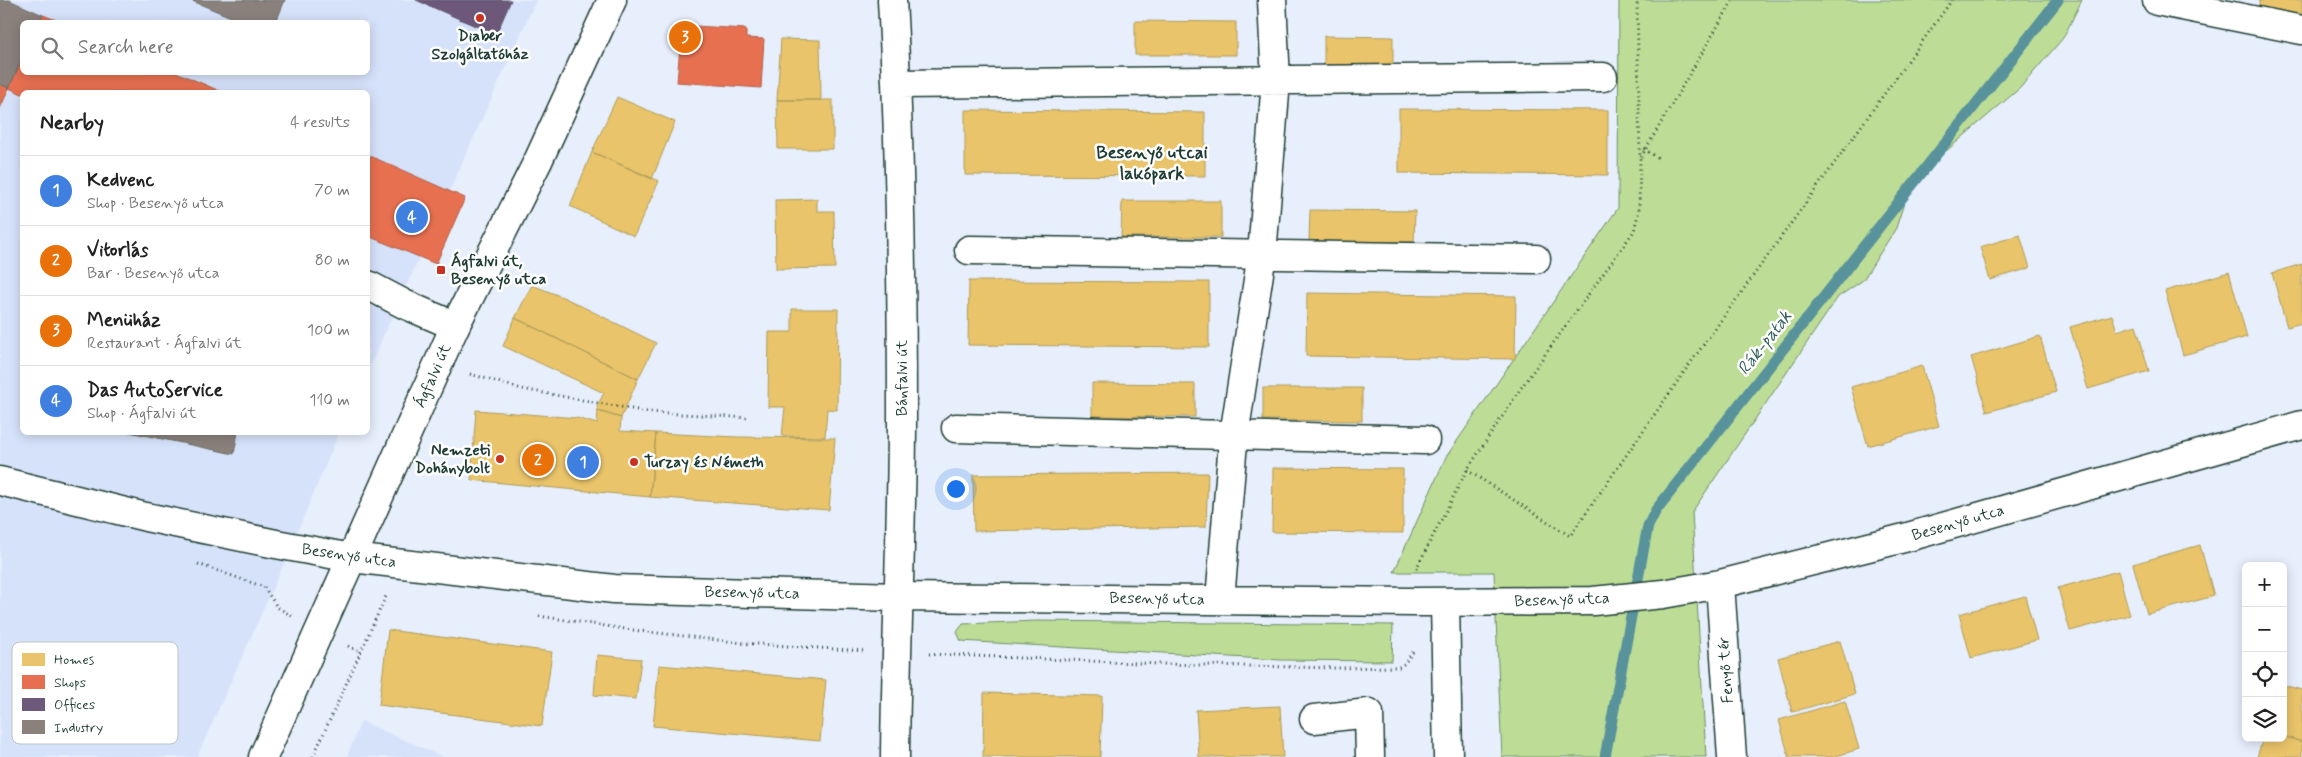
<!DOCTYPE html>
<meta charset="utf-8">
<style>
body{margin:0;font-family:Mynerve,sans-serif;background:#f6f6f6;color:#222}
.controls{position:absolute;right:15px;bottom:15px;display:grid;overflow:hidden;border-radius:8px;box-shadow:0 2px 12px #0003}
.controls button{width:45px;height:45px;display:grid;place-items:center;padding:0;border:0;border-bottom:1px solid #e0e0e0;background:#fff;color:#222;font:25px sans-serif}
.you{position:absolute;left:955px;top:488px;width:18px;height:18px;margin:-12px;border:4px solid #fff;border-radius:50%;background:#1a73e8;box-shadow:0 0 0 8px #1a73e833}
.badge{display:grid;place-items:center;width:32px;height:32px;border-radius:50%;background:#b45309;color:#fff;font-size:16px;font-weight:700}
.pin{position:absolute;translate:-50% -50%;border:2px solid #fff;box-shadow:0 1px 5px #0006}
.list{margin:0;padding:0;list-style:none}
h2{display:flex;justify-content:space-between;align-items:center;height:65px;margin:0;padding:0 20px;font-size:21px}
h2 small{font-size:16px;font-weight:400;color:#767676}
.list li{display:grid;grid-template-columns:32px 1fr auto;gap:15px;align-items:center;box-sizing:border-box;height:70px;padding:0 20px;border-top:1px solid #e0e0e0}
.list b{display:block;font-size:19px;white-space:nowrap}
.list p{margin:0;font-size:16px;white-space:nowrap;color:#767676}
.list em{font-size:16px;font-style:normal;color:#767676}
.icon{flex:none;width:28px;height:28px;fill:none;stroke:currentColor;stroke-width:2;stroke-linecap:round;stroke-linejoin:round}
.map{position:relative;flex:none;width:2302px;height:757px;overflow:hidden}
.search{position:absolute;background:#fff;box-shadow:0 2px 12px #0003;left:20px;top:20px;width:350px;height:55px;display:flex;align-items:center;gap:12px;box-sizing:border-box;padding:0 18px;border-radius:8px;color:#767676;font-size:19px}
.panel{position:absolute;background:#fff;box-shadow:0 2px 12px #0003;left:20px;top:90px;width:350px;height:345px;border-radius:8px}
.map>svg:first-child{display:block}
.built{fill:#d6e2fa;fill-rule:evenodd}
.green{fill:#bddd96;stroke:#6e8d65}
.homes{fill:#e9c46a;stroke:#ac9c5a}
.shops{fill:#e76f51;stroke:#ab6048}
.offices{fill:#6d597a;stroke:#565165}
.industry{fill:#8a817c;stroke:#6a6d66}
.lines{fill:none;stroke-linecap:round;stroke-linejoin:round}
.stream{stroke:#59929b;stroke-width:11}
.minor-casing{stroke:#1f3d34;stroke-width:31}
.major-casing{stroke:#1f3d34;stroke-width:31}
.path{stroke:#1f3d34;stroke-width:3;stroke-dasharray:1 4;stroke-linecap:butt}
.minor{stroke:#fff;stroke-width:28}
.major{stroke:#fff;stroke-width:28}
.poi-dot{fill:#c8321e;stroke:#fff;stroke-width:2}
.labels{text-anchor:middle;dominant-baseline:central;stroke-width:5;stroke-linejoin:round;paint-order:stroke}
.poi-label{font-size:16px;font-weight:bold;fill:#1f3d34;stroke:#fff;text-anchor:start}
.street-label{font-size:16px;fill:#1f3d34;stroke:#fff}
.neighbourhood-label{font-size:18px;font-weight:bold;fill:#1f3d34;stroke:#fff}
.water-label{font-size:18px;font-style:italic;fill:#37605f;stroke:#fff}
.key{fill:#fff;stroke:#bcc5c2;stroke-width:1}
.key-label{font-size:14px;fill:#1f3d34}
</style>
<div class="map">
<svg width="2302" height="757" viewBox="0 0 2302 757">
<rect width="100%" height="100%" fill="#e7eefc"/>
<filter id="ink" filterUnits="userSpaceOnUse"><feTurbulence type="fractalNoise" baseFrequency=".02" numOctaves="2"/><feDisplacementMap in="SourceGraphic" scale="10" xChannelSelector="R" yChannelSelector="G"/><feConvolveMatrix kernelMatrix="1 2 1 2 8 2 1 2 1" color-interpolation-filters="sRGB"/></filter>
<g filter="url(#ink)">
<!-- built -->
<path class="built" d="M 0,0 L 536,0 L 368,370 L 368,92 L 22,92 L 22,432 L 339,433 L 284,563 L 197,757 L 0,757 ZM 22,22 L 368,22 L 368,72 L 22,72 Z
M 361,721 L 443,757 L 347,757 Z"/>
<!-- green -->
<path class="green" d="M 1619,0 L 2082,0 L 2063,38 L 2020,88 L 1911,181 L 1896,228 L 1863,280 L 1838,297 L 1692,512 L 1706,757 L 1502,757 L 1494,572 L 1394,572 L 1446,457 L 1618,208 Z
M 1037,621 L 1393,625 L 1392,661 L 1281,660 L 961,641 L 957,632 L 963,624 Z"/>
<!-- homes -->
<path class="homes" d="M 2260,0 L 2302,0 L 2302,22 L 2257,12 Z
M 1135,21 L 1236,22 L 1236,55 L 1135,55 Z
M 1324,36 L 1393,37 L 1393,68 L 1324,68 Z
M 781,39 L 820,40 L 821,100 L 777,100 Z
M 617,97 L 675,122 L 652,179 L 592,152 Z
M 777,100 L 833,100 L 833,149 L 778,149 Z
M 1399,109 L 1608,110 L 1608,175 L 1399,173 Z
M 965,110 L 1205,112 L 1205,176 L 965,175 Z
M 592,152 L 659,181 L 634,236 L 570,206 Z
M 817,199 L 817,211 L 834,211 L 835,268 L 776,269 L 775,200 Z
M 1122,201 L 1221,201 L 1221,237 L 1121,237 Z
M 1310,210 L 1415,211 L 1414,242 L 1309,241 Z
M 2020,235 L 2030,268 L 1990,280 L 1980,247 Z
M 2302,264 L 2302,323 L 2287,327 L 2272,273 Z
M 2229,272 L 2247,337 L 2183,355 L 2165,291 Z
M 969,281 L 1209,282 L 1209,347 L 968,345 Z
M 532,285 L 565,298 L 656,343 L 638,379 L 515,318 Z
M 1307,293 L 1516,296 L 1515,359 L 1306,356 Z
M 792,309 L 838,309 L 837,410 L 827,409 L 825,437 L 782,436 L 785,407 L 768,407 L 769,332 L 792,332 Z
M 2112,315 L 2117,331 L 2136,325 L 2149,371 L 2088,389 L 2070,327 Z
M 515,318 L 638,379 L 621,418 L 598,411 L 597,406 L 604,393 L 503,346 Z
M 2040,336 L 2056,392 L 1987,412 L 1971,357 Z
M 1922,366 L 1939,426 L 1868,446 L 1851,387 Z
M 1092,383 L 1195,384 L 1195,417 L 1092,416 Z
M 1263,388 L 1362,388 L 1362,421 L 1263,420 Z
M 476,410 L 577,418 L 597,424 L 598,411 L 621,418 L 620,431 L 656,433 L 650,497 L 471,480 Z
M 656,433 L 737,437 L 835,438 L 829,510 L 650,497 Z
M 1273,468 L 1403,469 L 1403,533 L 1272,532 Z
M 1208,473 L 1206,527 L 974,531 L 973,475 Z
M 2200,545 L 2214,596 L 2147,614 L 2133,564 Z
M 2118,571 L 2130,615 L 2070,631 L 2058,588 Z
M 2025,596 L 2037,640 L 1971,658 L 1959,614 Z
M 388,630 L 552,652 L 542,726 L 379,705 Z
M 1840,641 L 1855,694 L 1792,712 L 1778,658 Z
M 597,655 L 641,659 L 636,699 L 594,695 Z
M 659,665 L 826,680 L 820,741 L 653,726 Z
M 2283,685 L 2302,690 L 2302,742 L 2283,736 Z
M 984,693 L 1102,696 L 1100,757 L 983,757 Z
M 1845,701 L 1859,749 L 1833,757 L 1789,757 L 1779,720 Z
M 1280,706 L 1283,757 L 1199,757 L 1196,710 Z
M 2283,736 L 2302,742 L 2302,757 L 2257,757 L 2263,738 L 2283,738 Z"/>
<!-- shops -->
<path class="shops" d="M 43,15 L 61,22 L 39,22 Z
M 695,26 L 746,29 L 746,38 L 764,39 L 761,88 L 677,82 L 681,33 L 694,34 Z
M 22,59 L 22,72 L 176,72 L 222,92 L 22,94 L 9,88 Z
M 0,84 L 9,88 L 0,109 Z
M 368,155 L 465,198 L 436,264 L 368,236 Z"/>
<!-- offices -->
<path class="offices" d="M 416,0 L 511,0 L 496,35 Z"/>
<!-- industry -->
<path class="industry" d="M 0,0 L 9,0 L 43,15 L 39,22 L 22,22 L 22,59 L 9,88 L 0,84 Z
M 190,0 L 285,0 L 276,22 L 243,22 Z
M 129,432 L 238,432 L 234,454 Z"/>
<g class="lines">
<!-- stream -->
<path class="stream" d="M 1605,757 L 1645,541 L 1648,526 L 1656,510 L 2058,0"/>
<defs>
<path id="minor" d="M 892,0 C 900,139 902,279 902,418 C 902,531 896,644 895,757
M 2157,1 L 2302,30
M 897,84 L 1603,77
M 969,250 L 1536,259
M 368,285 L 404,304 L 455,326
M 956,428 L 1425,440
M 0,481 L 146,517 L 276,544 L 352,558 L 614,589 L 898,597 L 1414,602 L 1593,601 L 1663,594 L 1720,584 L 1825,558 L 1908,537 L 2302,425
M 1720,584 L 1732,757
M 1220,600 L 1233,442 L 1262,254 L 1276,81 L 1272,0
M 1445,602 L 1448,757
M 1314,719 L 1369,713 L 1370,757"/>
<path id="major" d="M 263,757 L 455,326 L 538,161 L 612,0"/>
</defs>
<!-- minor casing -->
<use href="#minor" class="minor-casing"/>
<!-- major casing -->
<use href="#major" class="major-casing"/>
<!-- path -->
<path class="path" d="M 1644,149 L 1660,159
M 1641,157 L 1733,0
M 470,374 L 522,389 L 648,412 L 750,418
M 1467,470 L 1570,536 L 1689,365 L 1952,0
M 198,564 L 264,587 L 277,607 L 292,616
M 1416,569 L 1467,470 L 1521,388 L 1634,231 L 1639,210 L 1640,160 L 1637,0
M 539,616 L 632,630 L 743,643 L 865,651
M 348,646 L 361,652
M 929,654 L 1160,664 L 1336,668 L 1399,667 L 1404,664 L 1413,652
M 313,757 L 386,596"/>
<!-- minor -->
<use href="#minor" class="minor"/>
<!-- major -->
<use href="#major" class="major"/>
</g>
</g>
<!-- markers -->
<g class="poi-dot">
<circle cx="480" cy="18" r="5"/>
<rect x="436" y="265" width="10" height="10" rx="2.5"/>
<circle cx="500" cy="459" r="5"/>
<circle cx="634" cy="462" r="5"/>
</g>
<g class="labels">
<!-- poi labels -->
<g class="poi-label">
<text x="480" y="36" text-anchor="middle">Diaber<tspan x="480" dy="18">Szolgáltatóház</tspan></text>
<text x="451" y="261">Ágfalvi út,<tspan x="451" dy="18">Besenyő utca</tspan></text>
<text x="490" y="450" text-anchor="end">Nemzeti<tspan x="490" dy="18">Dohánybolt</tspan></text>
<text x="644" y="462">Turzay és Németh</text>
</g>
<!-- street labels -->
<g class="street-label">
<text transform="translate(433 376) rotate(-66)">Ágfalvi út</text>
<text transform="translate(902 378) rotate(-90)">Bánfalvi út</text>
<text transform="translate(1958 523) rotate(-16)">Besenyő utca</text>
<text transform="translate(349 556) rotate(8)">Besenyő utca</text>
<text transform="translate(752 593) rotate(1)">Besenyő utca</text>
<text transform="translate(1157 599) rotate(1)">Besenyő utca</text>
<text transform="translate(1562 600) rotate(-2)">Besenyő utca</text>
<text transform="translate(1726 670) rotate(-94)">Fenyő tér</text>
</g>
<!-- neighbourhood labels -->
<g class="neighbourhood-label">
<text x="1152" y="153">Besenyő utcai<tspan x="1152" dy="21">lakópark</tspan></text>
</g>
<!-- water labels -->
<g class="water-label">
<text transform="translate(1765 343) rotate(-52)">Rák-patak</text>
</g>
</g>
<!-- legend -->
<rect x="12" y="642" width="166" height="102" rx="8" class="key"/>
<rect x="22" y="653" width="23" height="13" fill="#e9c46a"/>
<rect x="22" y="675" width="23" height="14" fill="#e76f51"/>
<rect x="22" y="698" width="23" height="13" fill="#6d597a"/>
<rect x="22" y="720" width="23" height="14" fill="#8a817c"/>
<g class="key-label">
<text x="54" y="664">Homes</text>
<text x="54" y="687">Shops</text>
<text x="54" y="709">Offices</text>
<text x="54" y="732">Industry</text>
</g>
</svg>
<div class="controls">
<button>+</button>
<button>−</button>
<button><svg class="icon" aria-label="locate" viewBox="0 0 24 24"><circle cx="12" cy="12" r="6"/><path d="M12 2v4M12 18v4M2 12h4M18 12h4"/></svg></button>
<button><svg class="icon" aria-label="layers" viewBox="0 0 24 24"><path d="M12 4l9 5-9 5-9-5zM3 14l9 5 9-5"/></svg></button>
</div>
<div class="you"></div>
<div class="pin badge" style="left:583px;top:462px;background:#3f7fe0">1</div>
<div class="pin badge" style="left:538px;top:460px;background:#e8710a">2</div>
<div class="pin badge" style="left:685px;top:37px;background:#e8710a">3</div>
<div class="pin badge" style="left:412px;top:217px;background:#3f7fe0">4</div>
<div class="search"><svg class="icon" aria-label="search" viewBox="0 0 24 24"><circle cx="10" cy="10" r="6"/><path d="M15 15l6 6"/></svg>Search here</div>
<section class="panel">
<h2>Nearby<small>4 results</small></h2>
<ul class="list">
<li><span class="badge" style="background:#3f7fe0">1</span><div><b>Kedvenc</b><p>Shop · Besenyő utca</p></div><em>70 m</em></li>
<li><span class="badge" style="background:#e8710a">2</span><div><b>Vitorlás</b><p>Bar · Besenyő utca</p></div><em>80 m</em></li>
<li><span class="badge" style="background:#e8710a">3</span><div><b>Menüház</b><p>Restaurant · Ágfalvi út</p></div><em>100 m</em></li>
<li><span class="badge" style="background:#3f7fe0">4</span><div><b>Das AutoService</b><p>Shop · Ágfalvi út</p></div><em>110 m</em></li>
</ul>
</section>
</div>
